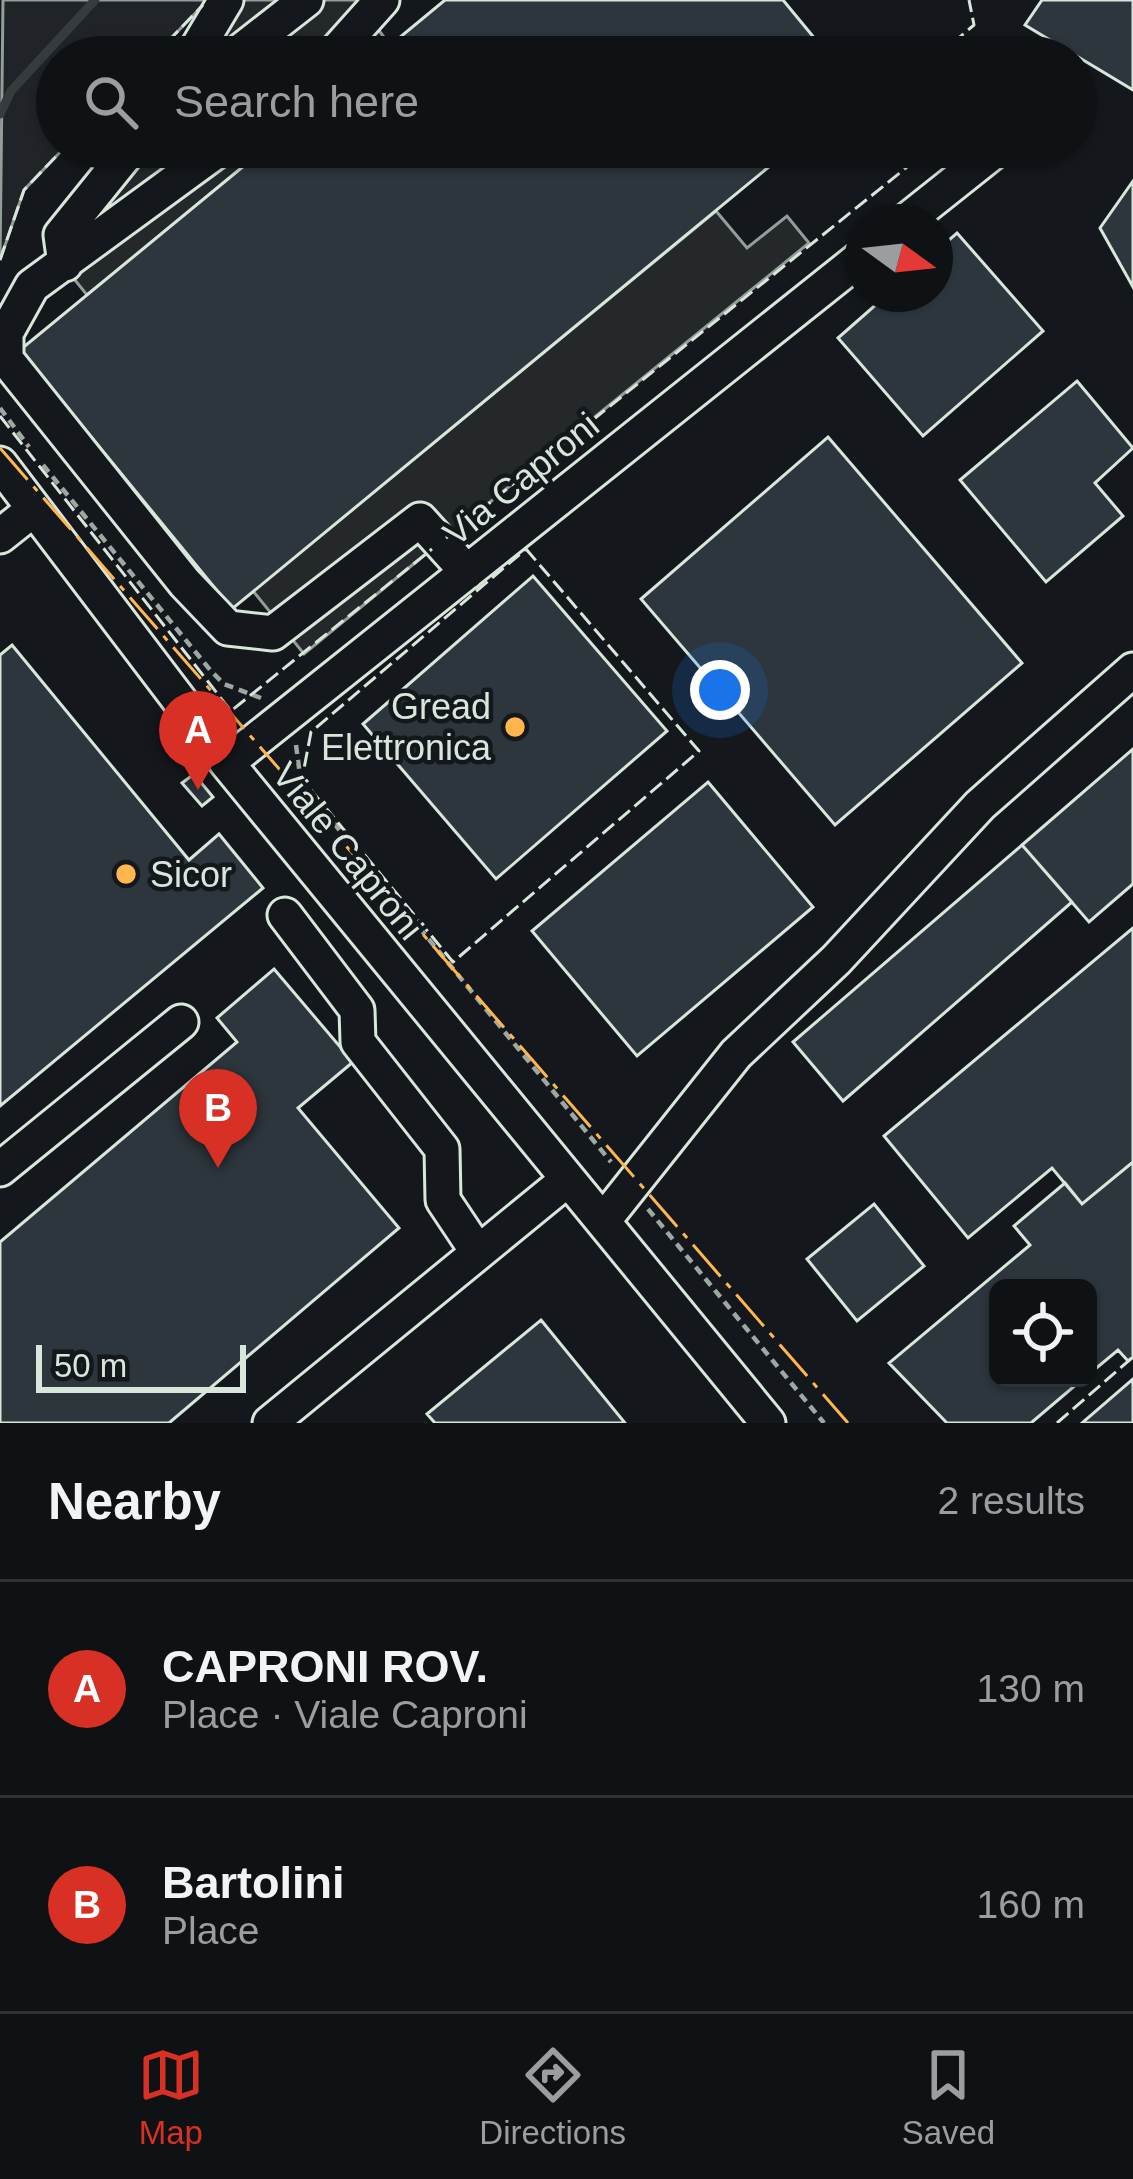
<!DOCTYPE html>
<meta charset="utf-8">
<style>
body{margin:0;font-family:Arial,sans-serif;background:#181b1e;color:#f1f3f6}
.controls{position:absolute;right:36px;bottom:36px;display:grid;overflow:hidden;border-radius:18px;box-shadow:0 3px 9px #0004}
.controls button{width:108px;height:108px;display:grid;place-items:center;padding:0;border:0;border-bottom:3px solid #2f3234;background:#0f1215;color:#f1f3f6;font:60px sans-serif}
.compass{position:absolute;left:845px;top:204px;width:108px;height:108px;border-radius:50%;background:#0f1215;box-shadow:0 3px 9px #0004;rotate:105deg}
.scale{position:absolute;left:36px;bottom:30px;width:210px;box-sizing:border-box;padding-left:12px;border:6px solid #d8e6dc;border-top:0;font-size:33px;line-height:42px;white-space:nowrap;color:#d8e6dc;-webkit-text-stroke:9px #14181c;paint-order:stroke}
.you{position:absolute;left:720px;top:690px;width:42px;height:42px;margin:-30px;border:9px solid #fff;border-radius:50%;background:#1a73e8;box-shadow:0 0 0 18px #1a73e833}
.badge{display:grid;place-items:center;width:78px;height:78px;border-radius:50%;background:#d93025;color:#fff;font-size:39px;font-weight:700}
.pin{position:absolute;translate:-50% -99px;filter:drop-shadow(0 3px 6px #0008)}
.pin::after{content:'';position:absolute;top:63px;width:42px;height:36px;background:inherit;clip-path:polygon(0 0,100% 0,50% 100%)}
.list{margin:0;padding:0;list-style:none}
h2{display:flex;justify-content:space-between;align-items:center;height:156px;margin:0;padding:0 48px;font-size:51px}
h2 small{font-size:39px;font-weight:400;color:#9b9ea0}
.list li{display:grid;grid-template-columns:78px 1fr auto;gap:36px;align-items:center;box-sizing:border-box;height:216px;padding:0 48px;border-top:3px solid #2f3234}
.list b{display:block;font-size:45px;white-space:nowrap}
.list p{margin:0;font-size:39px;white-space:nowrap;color:#9b9ea0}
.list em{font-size:39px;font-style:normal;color:#9b9ea0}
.icon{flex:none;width:66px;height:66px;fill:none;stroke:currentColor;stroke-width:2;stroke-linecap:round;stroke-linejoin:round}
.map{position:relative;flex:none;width:1133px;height:1423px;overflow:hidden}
.search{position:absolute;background:#0f1215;box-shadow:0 3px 9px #0004;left:36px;right:36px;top:36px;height:132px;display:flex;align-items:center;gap:30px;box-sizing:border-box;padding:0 42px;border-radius:66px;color:#9b9ea0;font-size:45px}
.sheet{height:588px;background:#0f1215}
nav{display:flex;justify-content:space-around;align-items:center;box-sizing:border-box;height:168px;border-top:3px solid #2f3234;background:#0f1215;font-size:33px;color:#9b9ea0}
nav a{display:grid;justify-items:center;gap:6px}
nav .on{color:#d93025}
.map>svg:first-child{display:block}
.green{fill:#202428;stroke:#939e99;stroke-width:3}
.parking{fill:#24282b;stroke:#939e99;stroke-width:3}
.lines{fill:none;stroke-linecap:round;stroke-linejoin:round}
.stream{stroke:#363b3e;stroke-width:9}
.building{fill:#2c363c;stroke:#d8e6dc;stroke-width:3}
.minor-casing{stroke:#d8e6dc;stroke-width:39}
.path{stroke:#9da8a2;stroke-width:4.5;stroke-dasharray:9 6;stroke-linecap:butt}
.minor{stroke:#14181c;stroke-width:33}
.fence{stroke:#d8e6dc;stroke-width:3;stroke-dasharray:15 6;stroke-linecap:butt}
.power{stroke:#ffb74d;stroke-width:3;stroke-dasharray:42 9 6 9;stroke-linecap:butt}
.poi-dot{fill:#ffb74d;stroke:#14181c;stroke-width:4.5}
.labels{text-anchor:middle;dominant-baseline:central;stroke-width:9;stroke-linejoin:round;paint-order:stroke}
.street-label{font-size:36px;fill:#d8e6dc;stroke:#14181c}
.poi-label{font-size:36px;fill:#d8e6dc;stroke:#14181c;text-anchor:end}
</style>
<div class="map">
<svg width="1133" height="1423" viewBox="0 0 1133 1423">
<rect width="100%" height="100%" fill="#14181c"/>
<!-- green -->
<path class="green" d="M 3,0 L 208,0 L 153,57 L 57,57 L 57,147 L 65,147 L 24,190 L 0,260 Z"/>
<!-- parking -->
<path class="parking" d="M 234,0 L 356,0 L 390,45 L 376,57 L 178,57 Z
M 121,147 L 267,147 L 87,295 L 53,253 Z
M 716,211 L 747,248 L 787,216 L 809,243 L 452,533 L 427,504 L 403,522 L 427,553 L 304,654 L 253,591 Z"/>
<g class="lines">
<!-- stream -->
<path class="stream" d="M 0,114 L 11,91 L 95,0"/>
</g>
<!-- building -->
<path class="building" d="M 445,0 L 783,0 L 830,57 L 376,57 Z
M 1042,0 L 1133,0 L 1133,90 L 1025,25 Z
M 267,147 L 793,147 L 232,609 L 20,350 Z
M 1133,181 L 1133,287 L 1100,228 Z
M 957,233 L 1043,331 L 923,436 L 838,338 L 888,294 L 935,294 L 935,252 Z
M 1077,381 L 1133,448 L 1095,483 L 1123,516 L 1046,582 L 960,480 Z
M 828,437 L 1022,663 L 835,825 L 641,599 Z
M 533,576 L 667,731 L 496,879 L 363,724 Z
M 12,645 L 189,860 L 219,834 L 263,888 L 0,1106 L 0,655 Z
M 1133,749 L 1133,884 L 1089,922 L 1022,845 Z
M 194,774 L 213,797 L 202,806 L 182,783 Z
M 708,782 L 813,907 L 637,1056 L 532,931 Z
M 1022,845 L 1072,902 L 843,1101 L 793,1042 Z
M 1133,928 L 1133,1162 L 1082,1204 L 1052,1168 L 968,1238 L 884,1136 Z
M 274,969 L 353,1062 L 298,1108 L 399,1228 L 169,1423 L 0,1423 L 0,1242 L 237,1042 L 217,1018 Z
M 1133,1162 L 1133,1357 L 1128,1361 L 1118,1350 L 1088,1375 L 1088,1288 L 998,1288 L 998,1378 L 1084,1378 L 1031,1423 L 947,1423 L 889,1363 L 1030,1245 L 1014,1226 L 1065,1183 L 1082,1204 Z
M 874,1204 L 924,1266 L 857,1321 L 807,1259 Z
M 541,1320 L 625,1423 L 435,1423 L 427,1414 Z
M 1133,1379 L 1133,1423 L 1082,1423 Z"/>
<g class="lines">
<defs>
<path id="minor" d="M 192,57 L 226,0
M 233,57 L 306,0
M 331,57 L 382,0
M 222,147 L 32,286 L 6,333 L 6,359 L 185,583 L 228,628 L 273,633 L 420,520 L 467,572
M 905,222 L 998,148
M 65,264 L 61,235 L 132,147
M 0,464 L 227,763 L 768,1423
M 0,536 L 34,509
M 227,763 L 863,256
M 285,915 L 357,1010 L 358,1042 L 442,1149 L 443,1200 L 477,1251
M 0,1169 L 181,1022
M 604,1220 L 736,1054 L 836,960 L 980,805 L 1133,670
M 270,1423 L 567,1180"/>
</defs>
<!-- minor casing -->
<use href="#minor" class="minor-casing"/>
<!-- path -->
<path class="path" d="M 0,408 L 29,447
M 43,465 L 211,671 L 224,684 L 261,698
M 296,745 L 301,783 L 611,1162
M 648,1209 L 824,1423"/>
<!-- minor -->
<use href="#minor" class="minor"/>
<!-- fence -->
<path class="fence" d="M 153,57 L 203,5
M 936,57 L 974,25 L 969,0
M 0,260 L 24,190 L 65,147
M 0,416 L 231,711 L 432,549
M 446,538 L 932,147
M 526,549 L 699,751 L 453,962 L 302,779 L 311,732 Z
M 1057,1423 L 1133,1357"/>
<!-- power -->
<path class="power" d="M 0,448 L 848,1423"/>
</g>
<!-- markers -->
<g class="poi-dot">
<circle cx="515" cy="727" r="12"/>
<circle cx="126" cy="874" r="12"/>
</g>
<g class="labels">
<!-- street labels -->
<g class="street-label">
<text transform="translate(521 479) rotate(-39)">Via Caproni</text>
<text transform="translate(348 851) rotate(51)">Viale Caproni</text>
</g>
<!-- poi labels -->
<g class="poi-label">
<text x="491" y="706">Gread<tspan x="491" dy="41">Elettronica</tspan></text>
<text x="150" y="874" text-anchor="start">Sicor</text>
</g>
</g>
</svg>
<div class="controls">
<button><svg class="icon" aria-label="locate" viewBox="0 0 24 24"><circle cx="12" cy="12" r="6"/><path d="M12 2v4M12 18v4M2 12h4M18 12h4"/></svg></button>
</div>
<svg class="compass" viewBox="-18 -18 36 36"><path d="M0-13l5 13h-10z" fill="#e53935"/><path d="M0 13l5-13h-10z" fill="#9b9ea0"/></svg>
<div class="scale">50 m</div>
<div class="you"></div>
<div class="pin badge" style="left:198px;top:790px">A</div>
<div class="pin badge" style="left:218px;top:1168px">B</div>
<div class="search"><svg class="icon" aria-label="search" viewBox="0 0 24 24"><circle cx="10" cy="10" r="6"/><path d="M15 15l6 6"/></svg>Search here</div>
</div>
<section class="sheet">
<h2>Nearby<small>2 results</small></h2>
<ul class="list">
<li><span class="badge">A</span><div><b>CAPRONI ROV.</b><p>Place · Viale Caproni</p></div><em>130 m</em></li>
<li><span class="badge">B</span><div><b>Bartolini</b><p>Place</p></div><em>160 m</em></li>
</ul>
</section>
<nav>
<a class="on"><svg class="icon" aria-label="map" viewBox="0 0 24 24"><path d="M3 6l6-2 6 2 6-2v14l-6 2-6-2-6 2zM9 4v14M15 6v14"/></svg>Map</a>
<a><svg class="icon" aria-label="directions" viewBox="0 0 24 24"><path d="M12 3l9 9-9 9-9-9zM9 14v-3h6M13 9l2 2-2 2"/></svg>Directions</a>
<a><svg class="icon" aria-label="saved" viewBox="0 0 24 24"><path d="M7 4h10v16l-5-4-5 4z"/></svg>Saved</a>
</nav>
